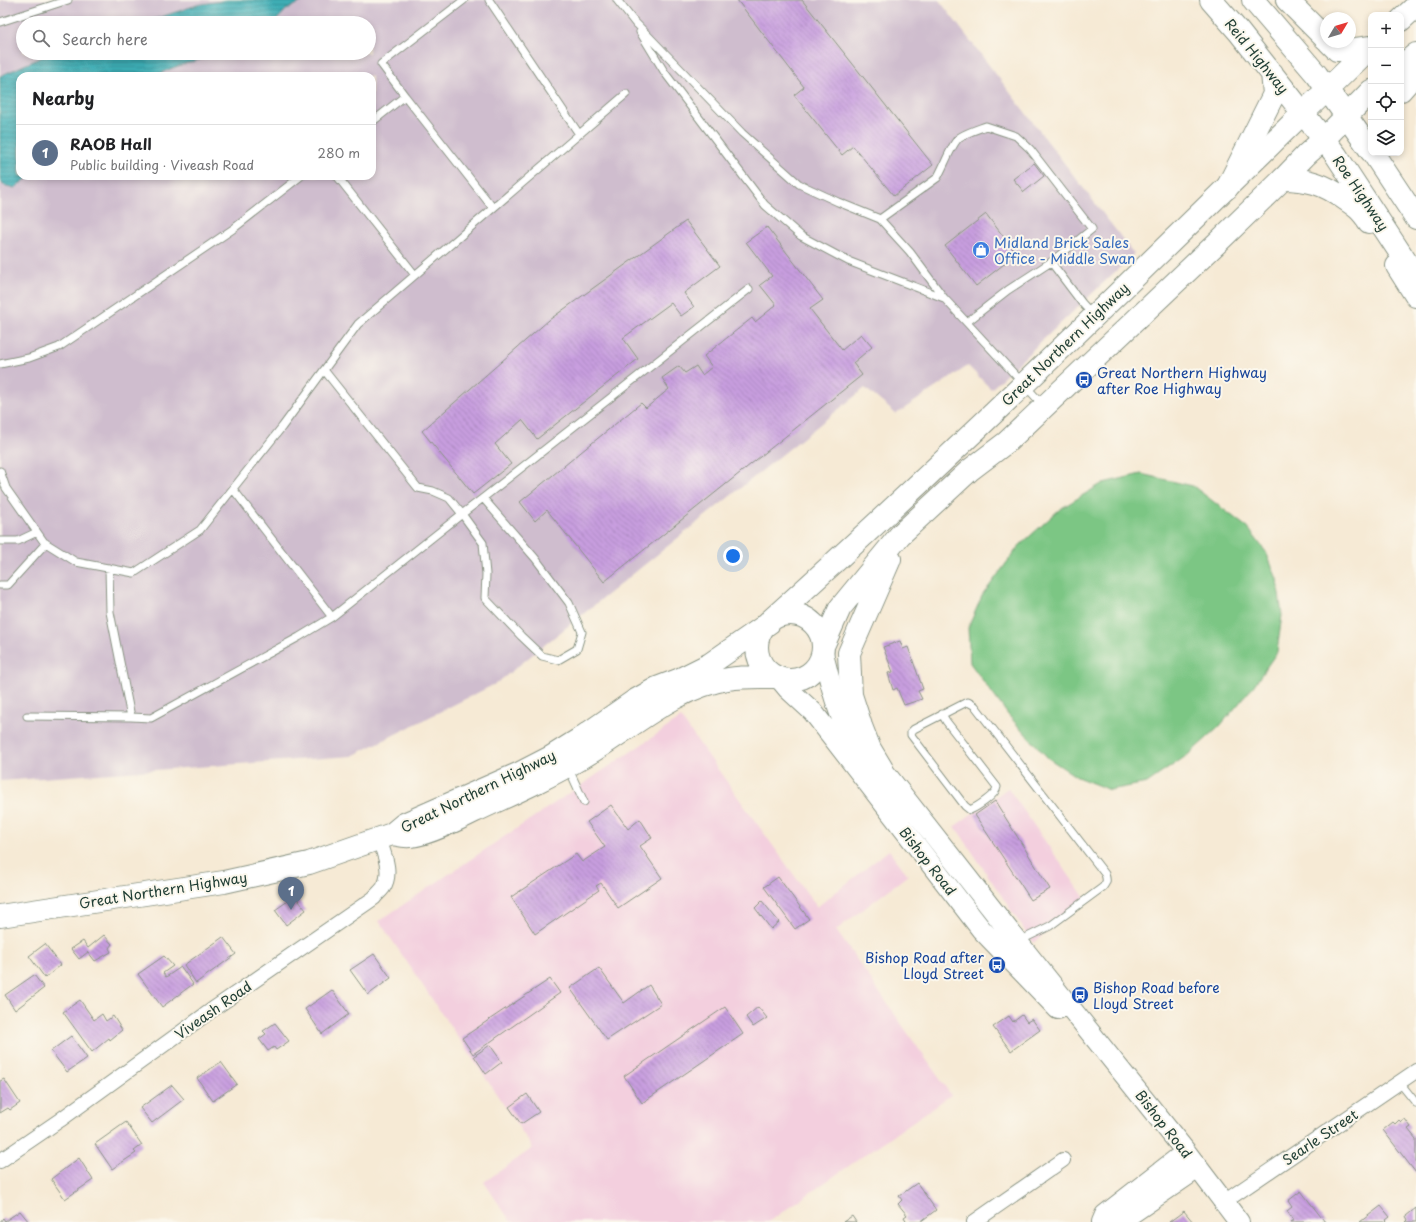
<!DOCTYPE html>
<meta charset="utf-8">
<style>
body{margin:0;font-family:"Playpen Sans",sans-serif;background:#f6f6f6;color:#202124}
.controls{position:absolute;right:12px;top:12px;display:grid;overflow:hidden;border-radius:8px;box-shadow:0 2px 6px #0003}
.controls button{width:36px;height:36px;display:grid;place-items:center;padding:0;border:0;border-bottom:1px solid #e0e0e0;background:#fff;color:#202124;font:20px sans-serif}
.compass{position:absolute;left:1320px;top:12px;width:36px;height:36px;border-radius:50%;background:#fff;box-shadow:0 2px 6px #0003;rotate:52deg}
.you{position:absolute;left:733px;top:556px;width:14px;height:14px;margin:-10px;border:3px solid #fff;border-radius:50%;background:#1a73e8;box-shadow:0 0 0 6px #1a73e833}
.badge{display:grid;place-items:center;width:26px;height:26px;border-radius:50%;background:#1f6fb2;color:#fff;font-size:13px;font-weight:700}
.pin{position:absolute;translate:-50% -33px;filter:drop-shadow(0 1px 2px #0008)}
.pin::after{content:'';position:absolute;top:21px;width:14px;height:12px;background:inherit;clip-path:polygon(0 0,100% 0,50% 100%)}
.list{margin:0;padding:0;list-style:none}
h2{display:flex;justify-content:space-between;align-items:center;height:52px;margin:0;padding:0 16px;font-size:17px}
h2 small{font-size:13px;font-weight:400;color:#757577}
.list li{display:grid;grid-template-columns:26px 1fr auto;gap:12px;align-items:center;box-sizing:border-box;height:56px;padding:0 16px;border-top:1px solid #e0e0e0}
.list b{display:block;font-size:15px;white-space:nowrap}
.list p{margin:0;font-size:13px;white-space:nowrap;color:#757577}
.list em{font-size:13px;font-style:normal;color:#757577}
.icon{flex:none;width:22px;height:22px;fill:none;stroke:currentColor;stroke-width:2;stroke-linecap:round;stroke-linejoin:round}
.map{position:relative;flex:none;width:1416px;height:1222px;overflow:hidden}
.search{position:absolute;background:#fff;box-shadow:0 2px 6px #0003;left:16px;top:16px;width:360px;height:44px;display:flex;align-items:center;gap:10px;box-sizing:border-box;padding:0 14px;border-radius:22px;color:#757577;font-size:15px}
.panel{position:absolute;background:#fff;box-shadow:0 2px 6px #0003;left:16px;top:72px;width:360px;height:108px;border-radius:12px}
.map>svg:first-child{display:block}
.built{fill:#f3cfde}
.industrial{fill:#cfbdce;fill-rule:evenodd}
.pitch{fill:#7cc684;stroke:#4e825c}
.water{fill:url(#water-rules);stroke:#2e7675}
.building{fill:url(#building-back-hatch)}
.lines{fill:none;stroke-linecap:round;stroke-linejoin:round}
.lane-casing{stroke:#8a9484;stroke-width:9}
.street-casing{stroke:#8a9484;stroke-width:16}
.secondary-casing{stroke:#8a9484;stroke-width:22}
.primary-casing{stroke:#8a9484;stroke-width:24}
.highway-casing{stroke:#8a9484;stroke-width:24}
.lane{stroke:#fff;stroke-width:7}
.street{stroke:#fff;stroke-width:14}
.secondary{stroke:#fff;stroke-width:20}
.primary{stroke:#fff;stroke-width:22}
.highway{stroke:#fff;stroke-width:22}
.labels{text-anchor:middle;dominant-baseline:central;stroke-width:4;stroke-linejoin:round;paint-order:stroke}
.street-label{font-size:14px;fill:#1f3d34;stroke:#fbf7ec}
.shop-label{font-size:14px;fill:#366cbe;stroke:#fbf7ec;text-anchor:start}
.transit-label{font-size:14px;fill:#164399;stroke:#fbf7ec;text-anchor:start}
</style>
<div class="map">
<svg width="1416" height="1222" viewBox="0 0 1416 1222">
<defs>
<pattern id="water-rules" width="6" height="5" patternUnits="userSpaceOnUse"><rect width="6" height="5" fill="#3daeb6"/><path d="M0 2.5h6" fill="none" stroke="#338f95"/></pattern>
<pattern id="building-back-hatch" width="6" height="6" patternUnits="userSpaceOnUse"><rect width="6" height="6" fill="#c89edf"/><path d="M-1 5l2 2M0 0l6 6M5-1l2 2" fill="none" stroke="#a282b6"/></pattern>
</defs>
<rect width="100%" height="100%" fill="#fbf7ec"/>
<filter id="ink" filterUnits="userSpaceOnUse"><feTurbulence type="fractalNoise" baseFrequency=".025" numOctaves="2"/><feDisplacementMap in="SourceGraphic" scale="8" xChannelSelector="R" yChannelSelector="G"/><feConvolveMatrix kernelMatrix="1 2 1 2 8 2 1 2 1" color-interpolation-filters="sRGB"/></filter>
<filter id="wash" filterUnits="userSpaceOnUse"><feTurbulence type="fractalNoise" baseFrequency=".012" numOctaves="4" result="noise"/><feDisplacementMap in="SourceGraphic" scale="16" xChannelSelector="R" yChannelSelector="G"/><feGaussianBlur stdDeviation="0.9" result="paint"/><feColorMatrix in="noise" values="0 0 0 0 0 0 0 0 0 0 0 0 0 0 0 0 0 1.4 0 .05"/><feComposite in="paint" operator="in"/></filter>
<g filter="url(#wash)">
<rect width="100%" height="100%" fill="#f6ead5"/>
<!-- built -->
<path class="built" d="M 681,718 L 817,907 L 889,850 L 908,875 L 836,930 L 951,1095 L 768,1222 L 511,1222 L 484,1182 L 533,1148 L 379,921 Z
M 1008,788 L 1087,901 L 1033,943 L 955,826 Z"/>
<!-- industrial -->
<path class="industrial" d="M 3,0 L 939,0 L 1134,254 L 991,389 L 968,366 L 896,414 L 865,388 L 497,683 L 352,756 L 0,781 L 0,1 ZM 23,23 L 369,23 L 369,53 L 23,53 ZM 20,76 L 372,76 L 372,176 L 20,176 Z"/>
<!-- pitch -->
<path class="pitch" d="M 1141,474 L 1193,486 L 1248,528 L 1266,552 L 1277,579 L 1282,615 L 1277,652 L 1252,688 L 1219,727 L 1189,754 L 1147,783 L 1110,790 L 1077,777 L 1048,758 L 1009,716 L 970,663 L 968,628 L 982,596 L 1019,546 L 1060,509 L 1103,483 Z"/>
<!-- water -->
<path class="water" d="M 227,0 L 305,0 L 286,10 L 274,23 L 143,23 L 197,5 Z
M 51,53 L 225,53 C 208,58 169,66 157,76 L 20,76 L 20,176 L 30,176 L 15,188 L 3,185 L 0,179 L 0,76 Z"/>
<g id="blocks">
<!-- building -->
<path class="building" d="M 737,0 L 802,0 L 933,165 L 894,196 L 853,146 L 842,155 L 794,95 L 804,87 Z
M 1034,163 L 1044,176 L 1024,192 L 1013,179 Z
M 986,214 L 1017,254 L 976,286 L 945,246 Z
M 686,221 L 720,266 L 684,293 L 694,307 L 681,316 L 671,303 L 623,338 L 638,359 L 537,439 L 522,420 L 495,444 L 511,464 L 473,494 L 422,431 L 549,320 Z
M 767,227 L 823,300 L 810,309 L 842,350 L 861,334 L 872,347 L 853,363 L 862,375 L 604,582 L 547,510 L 535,521 L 520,502 L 641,403 L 646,408 L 669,389 L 662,378 L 679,366 L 685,373 L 696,366 L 702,375 L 712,367 L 704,356 L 752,318 L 755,322 L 776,305 L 760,285 L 772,276 L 746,242 Z
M 900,641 L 903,649 L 908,647 L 923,689 L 918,691 L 922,699 L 904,705 L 897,688 L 893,690 L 888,673 L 893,672 L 883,647 Z
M 995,801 L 1050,889 L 1031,900 L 975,815 Z
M 611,805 L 628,829 L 640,819 L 652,838 L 640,846 L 662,878 L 618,908 L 601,883 L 596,886 L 599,890 L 535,934 L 511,897 L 576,854 L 582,862 L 605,847 L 587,822 Z
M 778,877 L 809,919 L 795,929 L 764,887 Z
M 295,896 L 306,910 L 286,925 L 275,910 Z
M 762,901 L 779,922 L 771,929 L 755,908 Z
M 104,935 L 112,944 L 109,948 L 111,952 L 95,961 L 88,952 L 79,959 L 71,949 L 83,941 L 88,948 Z
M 223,937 L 236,954 L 196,983 L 184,965 Z
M 45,944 L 61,965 L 45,978 L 29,956 Z
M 374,954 L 391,978 L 368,995 L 350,970 Z
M 164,956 L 173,966 L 163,973 L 166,977 L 181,967 L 193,984 L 162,1007 L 138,974 Z
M 599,968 L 624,1003 L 649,985 L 661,1004 L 607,1040 L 570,988 Z
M 34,975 L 44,988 L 15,1010 L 5,995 Z
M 550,979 L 560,993 L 473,1054 L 462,1038 Z
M 332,990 L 349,1014 L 322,1034 L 305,1009 Z
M 80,1000 L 94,1020 L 102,1014 L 106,1021 L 113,1016 L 122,1030 L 110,1040 L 109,1038 L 92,1052 L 63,1012 Z
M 725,1007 L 743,1034 L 642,1103 L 624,1076 Z
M 758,1007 L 767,1018 L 753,1027 L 746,1017 Z
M 1022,1015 L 1027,1022 L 1032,1019 L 1040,1030 L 1011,1051 L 993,1027 L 1009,1016 L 1013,1022 Z
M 275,1023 L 289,1041 L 276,1050 L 274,1047 L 268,1051 L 259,1039 L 266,1034 L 263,1031 Z
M 71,1036 L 87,1058 L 67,1072 L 51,1051 Z
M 490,1045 L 502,1062 L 486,1074 L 474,1056 Z
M 221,1062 L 237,1084 L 213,1101 L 197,1078 Z
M 4,1079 L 20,1103 L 10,1110 L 8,1108 L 0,1113 L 0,1081 Z
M 172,1085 L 184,1099 L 152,1123 L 140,1108 Z
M 527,1094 L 539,1112 L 521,1124 L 509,1107 Z
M 1405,1119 L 1411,1127 L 1408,1129 L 1416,1139 L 1416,1173 L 1383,1130 L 1393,1122 L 1395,1124 L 1399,1120 L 1401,1122 Z
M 126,1122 L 142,1145 L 134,1151 L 136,1153 L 112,1169 L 95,1144 Z
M 79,1158 L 93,1180 L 65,1199 L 51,1179 Z
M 917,1183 L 936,1210 L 920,1222 L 907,1222 L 904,1217 L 907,1215 L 898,1204 L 902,1200 L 899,1196 Z
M 1301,1191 L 1325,1222 L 1290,1222 L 1293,1220 L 1287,1211 L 1292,1207 L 1288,1201 Z
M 1381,1206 L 1390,1217 L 1386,1220 L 1388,1222 L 1360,1222 Z
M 1416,1208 L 1416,1222 L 1406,1222 L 1408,1220 L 1406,1216 Z
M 20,1211 L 29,1222 L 0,1222 L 3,1218 L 5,1221 Z
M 1184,1211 L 1193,1222 L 1169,1222 Z
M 852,1216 L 856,1222 L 843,1222 Z"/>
</g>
</g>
<g filter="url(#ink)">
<use href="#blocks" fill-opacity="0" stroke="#8a9484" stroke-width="1"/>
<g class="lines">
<defs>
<path id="lane" d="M 489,0 L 579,134
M 617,0 L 635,23
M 633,20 L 742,133 L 799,184 L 838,202 L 880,219 L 910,252 L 944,298 L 1043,405
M 0,22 L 68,0
M 640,32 L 665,73 L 765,205 L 801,236 L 848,261 L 944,298
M 405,96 L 493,208
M 372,122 L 405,96 L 381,64 L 464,0
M 337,176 L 415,275
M 880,219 L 937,178 C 943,169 952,142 960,137 C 968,132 978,129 986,126 L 1016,136 L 1030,149 L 1092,229 L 1051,262
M 967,322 L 1008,290 L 1051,262 L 1082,303 L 1093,315
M 0,364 L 29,358 L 59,347 L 233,229 L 301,176
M 0,471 L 6,488 L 44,542 L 76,562 L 134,573 L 200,530 L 282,427 L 358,324 L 626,94
M 233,489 L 332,617 L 462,514 L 449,498 L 433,491 L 418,488 L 324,370
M 483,498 L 535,558 L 569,603 L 582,632 L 577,649 L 558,660 L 542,656 L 521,636 L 485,598 L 486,574 L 483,543 L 462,514 L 483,498 L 749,289
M 0,541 L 18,541 L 37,532
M 0,585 L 8,585 L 46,543
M 942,714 L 946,721 L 997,787 C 996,795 977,807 970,810 L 965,806 L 911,735 L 911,732 L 914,729 L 965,703 L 968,702 L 975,706 L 1105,874 C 1107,880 1107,882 1103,887 L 1050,926 L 1019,941
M 27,716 L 131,717 L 110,612 L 109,568
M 131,717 L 151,718 L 299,637 L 332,617
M 568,767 L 584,802
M 1400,1083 L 1416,1103"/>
<path id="street" d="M 0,1161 L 60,1120 L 216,1007 L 374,898 C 376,895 380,892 383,888 C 393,873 384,854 379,839
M 1224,1202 L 1416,1071
M 974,1222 L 1063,1160"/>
<path id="secondary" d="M 823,654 C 830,682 837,712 851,738 C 858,750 866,761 874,772 L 877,772 L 882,769 L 1017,941 L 1186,1152 L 1239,1222
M 779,678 L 788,689 L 813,712 L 981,929 L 1058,1009
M 1102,1222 L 1105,1215 L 1186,1152
M 1119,1222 L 1198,1168"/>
<path id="primary" d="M757 647a33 33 0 1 1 66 0a33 33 0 1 1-66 0Z
M 771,620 C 953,456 1128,284 1303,113
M 823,646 L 840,608 L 900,535 L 970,470 L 1007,442 L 1217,243 L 1283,179 L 1306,155 L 1324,139
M 882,769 L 870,749 L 861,726 L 851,695 L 849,653 L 890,559
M 392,834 C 398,835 405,837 410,836 C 427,835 459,819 475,811 C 512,794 548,778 583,757 C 630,730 673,688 728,679 C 745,676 760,677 777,677
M 0,916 L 224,882 L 309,863 L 392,834 L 404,824 L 520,773 L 551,757 L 578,740 L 634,701 L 657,688 L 678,680 L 710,664 L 769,623"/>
<path id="highway" d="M 1211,0 L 1239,32 L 1336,155 L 1416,277
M 1253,0 L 1317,75 L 1371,151
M 1287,0 L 1326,39
M 1401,20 L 1416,6
M 1329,42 L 1337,50 L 1348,50 L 1371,47
M 1401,66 L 1416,54
M 1401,90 L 1416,73
M 1303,113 L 1371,47
M 1324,139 L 1371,91
M 1373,153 L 1416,218
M 1283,179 C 1308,179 1324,184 1345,199 C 1357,207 1361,210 1369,222
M 1227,188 L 1274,94 L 1272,73
M 1397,266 L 1416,296"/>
</defs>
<!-- lane casing -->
<use href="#lane" class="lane-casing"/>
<!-- street casing -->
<use href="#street" class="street-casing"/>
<!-- secondary casing -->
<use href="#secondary" class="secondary-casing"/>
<!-- primary casing -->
<use href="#primary" class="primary-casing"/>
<!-- highway casing -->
<use href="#highway" class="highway-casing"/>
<!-- lane -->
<use href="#lane" class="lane"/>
<!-- street -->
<use href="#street" class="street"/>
<!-- secondary -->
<use href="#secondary" class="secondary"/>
<!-- primary -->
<use href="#primary" class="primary"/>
<!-- highway -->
<use href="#highway" class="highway"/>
</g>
</g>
<!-- icons -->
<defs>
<symbol id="shop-disc" viewBox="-11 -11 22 22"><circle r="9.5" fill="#3f7fe0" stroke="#fbf7ec"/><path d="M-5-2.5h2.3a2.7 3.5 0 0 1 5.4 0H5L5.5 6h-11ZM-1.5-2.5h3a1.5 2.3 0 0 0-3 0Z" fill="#fff"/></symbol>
<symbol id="bus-disc" viewBox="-11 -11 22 22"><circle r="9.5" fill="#1a4fb4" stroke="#fbf7ec"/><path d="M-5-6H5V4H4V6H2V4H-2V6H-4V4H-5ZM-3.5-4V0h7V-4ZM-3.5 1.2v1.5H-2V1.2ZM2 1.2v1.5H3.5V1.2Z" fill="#fff"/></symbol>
</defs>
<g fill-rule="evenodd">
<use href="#shop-disc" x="971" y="240" width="20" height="20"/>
<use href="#bus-disc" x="1074" y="370" width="20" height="20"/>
<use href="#bus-disc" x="987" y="955" width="20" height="20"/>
<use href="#bus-disc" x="1070" y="985" width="20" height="20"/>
</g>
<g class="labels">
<!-- street labels -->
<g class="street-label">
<text transform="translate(1257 56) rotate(51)">Reid Highway</text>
<text transform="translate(1361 193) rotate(56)">Roe Highway</text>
<text transform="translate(1065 344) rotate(-44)">Great Northern Highway</text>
<text transform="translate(478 791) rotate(-26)">Great Northern Highway</text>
<text transform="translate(928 861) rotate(52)">Bishop Road</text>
<text transform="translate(163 890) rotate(-9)">Great Northern Highway</text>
<text transform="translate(213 1010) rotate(-35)">Viveash Road</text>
<text transform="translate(1164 1124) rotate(52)">Bishop Road</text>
<text transform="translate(1320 1137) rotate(-34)">Searle Street</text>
</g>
<!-- shop labels -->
<g class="shop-label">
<text x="994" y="242">Midland Brick Sales<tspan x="994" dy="16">Office - Middle Swan</tspan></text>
</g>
<!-- transit labels -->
<g class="transit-label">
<text x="1097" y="372">Great Northern Highway<tspan x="1097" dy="16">after Roe Highway</tspan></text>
<text x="984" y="957" text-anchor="end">Bishop Road after<tspan x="984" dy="16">Lloyd Street</tspan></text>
<text x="1093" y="987">Bishop Road before<tspan x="1093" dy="16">Lloyd Street</tspan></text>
</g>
</g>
</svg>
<div class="controls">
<button>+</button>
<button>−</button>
<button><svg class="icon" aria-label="locate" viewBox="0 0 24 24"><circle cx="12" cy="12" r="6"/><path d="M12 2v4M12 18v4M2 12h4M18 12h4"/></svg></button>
<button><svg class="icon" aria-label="layers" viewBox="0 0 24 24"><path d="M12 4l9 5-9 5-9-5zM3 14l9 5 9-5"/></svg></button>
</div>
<svg class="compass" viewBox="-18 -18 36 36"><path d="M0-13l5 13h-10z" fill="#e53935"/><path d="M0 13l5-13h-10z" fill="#757577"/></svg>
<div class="you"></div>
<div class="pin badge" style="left:291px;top:910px;background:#5c6f8a">1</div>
<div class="search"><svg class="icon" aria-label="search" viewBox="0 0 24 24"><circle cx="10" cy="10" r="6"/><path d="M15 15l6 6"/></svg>Search here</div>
<section class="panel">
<h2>Nearby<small></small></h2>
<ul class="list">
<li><span class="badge" style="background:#5c6f8a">1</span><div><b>RAOB Hall</b><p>Public building · Viveash Road</p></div><em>280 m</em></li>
</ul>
</section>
</div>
